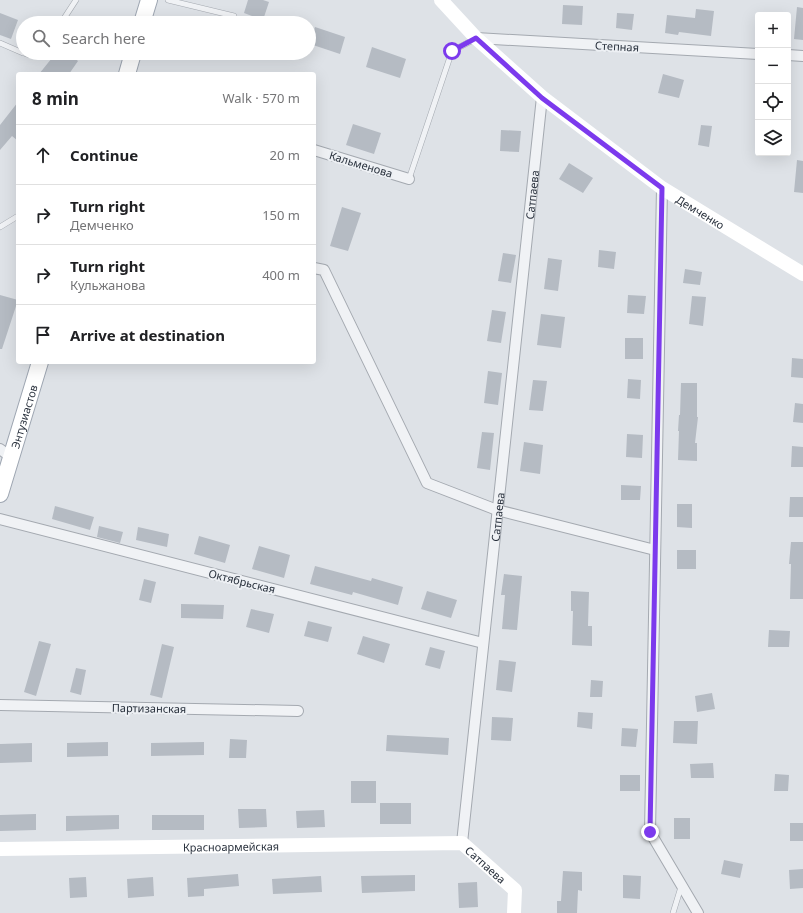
<!DOCTYPE html>
<meta charset="utf-8">
<style>
body{margin:0;font-family:"Noto Sans",sans-serif;background:#f6f6f6;color:#202124}
.controls{position:absolute;right:12px;top:12px;display:grid;overflow:hidden;border-radius:4px;box-shadow:0 4px 16px #0002}
.controls button{width:36px;height:36px;display:grid;place-items:center;padding:0;border:0;border-bottom:1px solid #e0e0e0;background:#fff;color:#202124;font:20px sans-serif}
.stop{position:absolute;width:12px;height:12px;margin:-9px;border:3px solid #7c3aed;border-radius:50%;background:#fff}
.stop.end{background:#7c3aed;border-color:#fff;box-shadow:0 1px 4px #0008}
.list{margin:0;padding:0;list-style:none}
h2{display:flex;justify-content:space-between;align-items:center;height:52px;margin:0;padding:0 16px;font-size:17px}
h2 small{font-size:13px;font-weight:400;color:#757577}
.list li{display:grid;grid-template-columns:26px 1fr auto;gap:12px;align-items:center;box-sizing:border-box;height:60px;padding:0 16px;border-top:1px solid #e0e0e0}
.list b{display:block;font-size:15px;white-space:nowrap}
.list p{margin:0;font-size:13px;white-space:nowrap;color:#757577}
.list em{font-size:13px;font-style:normal;color:#757577}
.icon{flex:none;width:22px;height:22px;fill:none;stroke:currentColor;stroke-width:2;stroke-linecap:round;stroke-linejoin:round}
.map{position:relative;flex:none;width:803px;height:913px;overflow:hidden}
.search{position:absolute;background:#fff;box-shadow:0 4px 16px #0002;left:16px;top:16px;width:300px;height:44px;display:flex;align-items:center;gap:10px;box-sizing:border-box;padding:0 14px;border-radius:22px;color:#757577;font-size:15px}
.panel{position:absolute;background:#fff;box-shadow:0 4px 16px #0002;left:16px;top:72px;width:300px;height:292px;border-radius:4px}
.map>svg:first-child{display:block}
.building{fill:#b5bbc3}
.lines{fill:none;stroke-linecap:round;stroke-linejoin:round}
.lane-casing{stroke:#a4a9b0;stroke-width:6}
.street-casing{stroke:#a4a9b0;stroke-width:12}
.primary-casing{stroke:#9ea6b2;stroke-width:18}
.lane{stroke:#f0f2f5;stroke-width:5}
.street{stroke:#f0f2f5;stroke-width:10}
.secondary{stroke:#fff;stroke-width:14}
.primary{stroke:#fff;stroke-width:16}
.route{stroke:#7c3aed;stroke-width:5}
.labels{text-anchor:middle;dominant-baseline:central;stroke-width:4;stroke-linejoin:round;paint-order:stroke}
.street-label{font-size:11px;fill:#28303c;stroke:#edf0f4}
</style>
<div class="map">
<svg width="803" height="913" viewBox="0 0 803 913">
<rect width="100%" height="100%" fill="#dee2e7"/>
<!-- building -->
<path class="building" d="M 248,0 L 263,0 L 269,2 L 263,20 L 244,13 Z
M 563,5 L 583,6 L 582,25 L 562,24 Z
M 797,7 L 803,8 L 803,40 L 794,39 Z
M 696,9 L 714,11 L 711,36 L 679,32 L 678,35 L 665,33 L 667,15 L 695,18 Z
M 0,13 L 18,20 L 11,39 L 0,35 Z
M 617,13 L 634,14 L 632,30 L 616,28 Z
M 315,27 L 345,37 L 340,54 L 310,44 Z
M 372,47 L 406,59 L 400,78 L 366,67 Z
M 56,53 L 68,53 L 78,61 L 69,74 L 39,74 Z
M 663,74 L 684,80 L 679,98 L 658,93 Z
M 18,102 L 18,141 L 12,136 L 0,150 L 0,125 Z
M 353,124 L 381,133 L 374,154 L 346,145 Z
M 701,125 L 712,126 L 709,147 L 698,145 Z
M 501,130 L 521,131 L 519,152 L 500,151 Z
M 797,160 L 803,161 L 803,193 L 794,192 Z
M 569,163 L 593,178 L 583,193 L 559,179 Z
M 342,207 L 361,213 L 348,251 L 330,246 Z
M 599,250 L 616,252 L 614,269 L 598,267 Z
M 503,253 L 516,255 L 511,283 L 498,281 Z
M 548,258 L 562,260 L 558,291 L 544,289 Z
M 685,269 L 702,272 L 700,285 L 683,283 Z
M 0,295 L 18,300 L 2,349 L 0,349 Z
M 628,295 L 646,296 L 644,314 L 627,313 Z
M 692,296 L 706,297 L 703,326 L 689,324 Z
M 492,310 L 506,312 L 501,343 L 487,341 Z
M 541,314 L 565,317 L 561,348 L 537,345 Z
M 625,338 L 643,338 L 643,359 L 625,359 Z
M 792,358 L 803,359 L 803,378 L 791,377 Z
M 488,371 L 502,373 L 498,405 L 484,403 Z
M 628,379 L 641,380 L 640,399 L 627,398 Z
M 533,380 L 547,381 L 543,411 L 529,410 Z
M 681,383 L 697,383 L 697,417 L 698,417 L 695,443 L 697,443 L 697,461 L 678,460 L 679,431 L 678,431 L 679,415 L 680,415 Z
M 795,403 L 803,404 L 803,423 L 793,422 Z
M 482,432 L 494,433 L 490,470 L 477,468 Z
M 627,434 L 643,435 L 642,458 L 626,457 Z
M 524,442 L 543,445 L 540,474 L 520,471 Z
M 792,446 L 803,447 L 803,467 L 791,467 Z
M 621,485 L 641,486 L 640,500 L 621,500 Z
M 790,497 L 803,497 L 803,517 L 789,517 Z
M 677,504 L 692,504 L 692,528 L 677,527 Z
M 55,506 L 94,517 L 90,530 L 52,519 Z
M 99,526 L 123,532 L 120,543 L 97,537 Z
M 138,527 L 169,534 L 167,547 L 136,540 Z
M 199,536 L 230,545 L 225,563 L 194,554 Z
M 791,542 L 803,542 L 803,599 L 790,599 L 791,564 L 789,564 Z
M 259,546 L 290,555 L 284,578 L 252,569 Z
M 677,550 L 696,550 L 696,569 L 677,569 Z
M 315,566 L 371,581 L 372,578 L 403,587 L 398,605 L 353,592 L 352,595 L 310,584 Z
M 504,574 L 522,576 L 517,630 L 502,629 L 505,595 L 501,595 Z
M 144,579 L 156,582 L 151,603 L 139,600 Z
M 427,591 L 457,600 L 451,618 L 421,609 Z
M 571,591 L 589,592 L 588,626 L 592,626 L 592,646 L 572,645 L 573,611 L 571,611 Z
M 181,604 L 224,605 L 223,619 L 181,618 Z
M 251,609 L 274,614 L 269,633 L 246,627 Z
M 308,621 L 332,627 L 328,642 L 304,636 Z
M 769,630 L 790,631 L 789,647 L 768,647 Z
M 363,636 L 390,644 L 384,663 L 357,654 Z
M 39,641 L 51,644 L 36,696 L 24,692 Z
M 162,644 L 174,647 L 162,698 L 150,695 Z
M 430,647 L 445,651 L 440,669 L 425,665 Z
M 499,660 L 516,662 L 512,692 L 496,690 Z
M 76,668 L 86,670 L 81,695 L 70,692 Z
M 591,680 L 603,681 L 602,697 L 590,697 Z
M 712,693 L 715,709 L 697,712 L 695,696 Z
M 578,712 L 593,713 L 592,729 L 577,727 Z
M 492,717 L 513,718 L 511,741 L 491,740 Z
M 674,721 L 698,721 L 697,744 L 673,743 Z
M 622,728 L 638,729 L 636,747 L 621,746 Z
M 387,735 L 449,738 L 448,755 L 386,751 Z
M 230,739 L 247,740 L 246,758 L 229,758 Z
M 108,742 L 108,756 L 67,757 L 67,743 Z
M 204,742 L 204,755 L 151,756 L 151,743 Z
M 32,743 L 32,762 L 0,763 L 0,744 Z
M 713,763 L 714,778 L 691,778 L 690,764 Z
M 775,774 L 789,775 L 788,791 L 774,791 Z
M 620,775 L 640,775 L 640,791 L 620,791 Z
M 351,781 L 376,781 L 376,803 L 351,803 Z
M 380,803 L 411,803 L 411,824 L 380,824 Z
M 238,809 L 266,809 L 267,827 L 239,828 Z
M 324,810 L 325,827 L 297,828 L 296,811 Z
M 36,814 L 36,830 L 0,831 L 0,815 Z
M 119,815 L 119,829 L 66,831 L 66,816 Z
M 152,815 L 204,815 L 204,830 L 152,830 Z
M 674,818 L 690,818 L 690,839 L 674,839 Z
M 790,823 L 803,823 L 803,841 L 790,841 Z
M 724,860 L 743,864 L 740,878 L 721,874 Z
M 803,869 L 803,888 L 790,889 L 789,870 Z
M 563,871 L 582,872 L 582,891 L 578,890 L 577,913 L 557,913 L 557,901 L 561,901 Z
M 238,874 L 239,886 L 204,889 L 204,896 L 188,897 L 187,878 Z
M 415,875 L 415,891 L 362,893 L 361,876 Z
M 623,875 L 641,876 L 640,899 L 623,898 Z
M 321,876 L 322,892 L 273,894 L 272,879 Z
M 86,877 L 87,897 L 70,898 L 69,878 Z
M 153,877 L 154,896 L 128,898 L 127,879 Z
M 477,882 L 478,907 L 459,908 L 458,883 Z"/>
<g class="lines">
<defs>
<path id="lane" d="M 168,0 L 234,16
M 61,23 L 76,0
M 0,43 L 23,53
M 24,53 C 28,55 34,56 38,53
M 409,179 L 452,51 L 475,39
M 0,227 L 18,216
M 673,913 L 681,887"/>
<g id="street">
<path d="M 476,38 L 758,54"/>
<path d="M 788,55 L 803,56"/>
<path d="M 314,150 L 409,179"/>
<path d="M 662,188 L 650,832 L 698,913"/>
<path d="M 314,268 L 324,270 L 427,483 L 497,510 L 655,550"/>
<path d="M 0,449 L 11,457"/>
<path d="M 0,519 L 483,643"/>
<path d="M 0,705 L 298,711"/>
<path id="s1" d="M 462,843 L 542,97"/>
</g>
<g id="primary">
<path d="M 142,23 L 149,0"/>
<path d="M 127,74 L 133,53"/>
<path id="s4" d="M 0,494 L 40,362"/>
</g>
</defs>
<!-- lane casing -->
<use href="#lane" class="lane-casing"/>
<!-- street casing -->
<use href="#street" class="street-casing"/>
<!-- primary casing -->
<use href="#primary" class="primary-casing"/>
<!-- lane -->
<use href="#lane" class="lane"/>
<!-- street -->
<use href="#street" class="street"/>
<!-- secondary -->
<g class="secondary">
<path id="s2" d="M 441,0 L 476,38 L 542,97 L 662,188 L 803,274"/>
<path id="s3" d="M 0,849 L 462,843 L 515,890 L 514,913"/>
</g>
<!-- primary -->
<use href="#primary" class="primary"/>
</g>
<g class="lines">
<!-- route -->
<path class="route" d="M 452,51 L 476,38 L 542,98 L 662,188 L 650,832"/>
</g>
<g class="labels">
<!-- street labels -->
<g class="street-label">
<text transform="translate(617 46) rotate(3)">Степная</text>
<text transform="translate(361 164) rotate(17)">Кальменова</text>
<text stroke="none"><textPath href="#s1" startOffset="652">Сатпаева</textPath></text>
<text stroke="none"><textPath href="#s2" startOffset="336">Демченко</textPath></text>
<text stroke="none"><textPath href="#s4" startOffset="81">Энтузиастов</textPath></text>
<text stroke="none"><textPath href="#s1" startOffset="328">Сатпаева</textPath></text>
<text transform="translate(242 581) rotate(14)">Октябрьская</text>
<text transform="translate(149 708) rotate(1)">Партизанская</text>
<text stroke="none"><textPath href="#s3" startOffset="231">Красноармейская</textPath></text>
<text stroke="none"><textPath href="#s3" startOffset="494">Сатпаева</textPath></text>
</g>
</g>
</svg>
<div class="controls">
<button>+</button>
<button>−</button>
<button><svg class="icon" aria-label="locate" viewBox="0 0 24 24"><circle cx="12" cy="12" r="6"/><path d="M12 2v4M12 18v4M2 12h4M18 12h4"/></svg></button>
<button><svg class="icon" aria-label="layers" viewBox="0 0 24 24"><path d="M12 4l9 5-9 5-9-5zM3 14l9 5 9-5"/></svg></button>
</div>
<div class="stop" style="left:452px;top:51px"></div>
<div class="stop end" style="left:650px;top:832px"></div>
<div class="search"><svg class="icon" aria-label="search" viewBox="0 0 24 24"><circle cx="10" cy="10" r="6"/><path d="M15 15l6 6"/></svg>Search here</div>
<section class="panel">
<h2>8 min<small>Walk · 570 m</small></h2>
<ul class="list">
<li><svg class="icon" aria-label="ahead" viewBox="0 0 24 24"><path d="M12 20V5M6 11l6-6 6 6"/></svg><div><b>Continue</b></div><em>20 m</em></li>
<li><svg class="icon" aria-label="right" viewBox="0 0 24 24"><path d="M7 20v-9h11M14 6l5 5-5 5"/></svg><div><b>Turn right</b><p>Демченко</p></div><em>150 m</em></li>
<li><svg class="icon" aria-label="right" viewBox="0 0 24 24"><path d="M7 20v-9h11M14 6l5 5-5 5"/></svg><div><b>Turn right</b><p>Кульжанова</p></div><em>400 m</em></li>
<li><svg class="icon" aria-label="arrive" viewBox="0 0 24 24"><path d="M6 21V4h12l-3 4 3 4H6"/></svg><div><b>Arrive at destination</b></div></li>
</ul>
</section>
</div>
